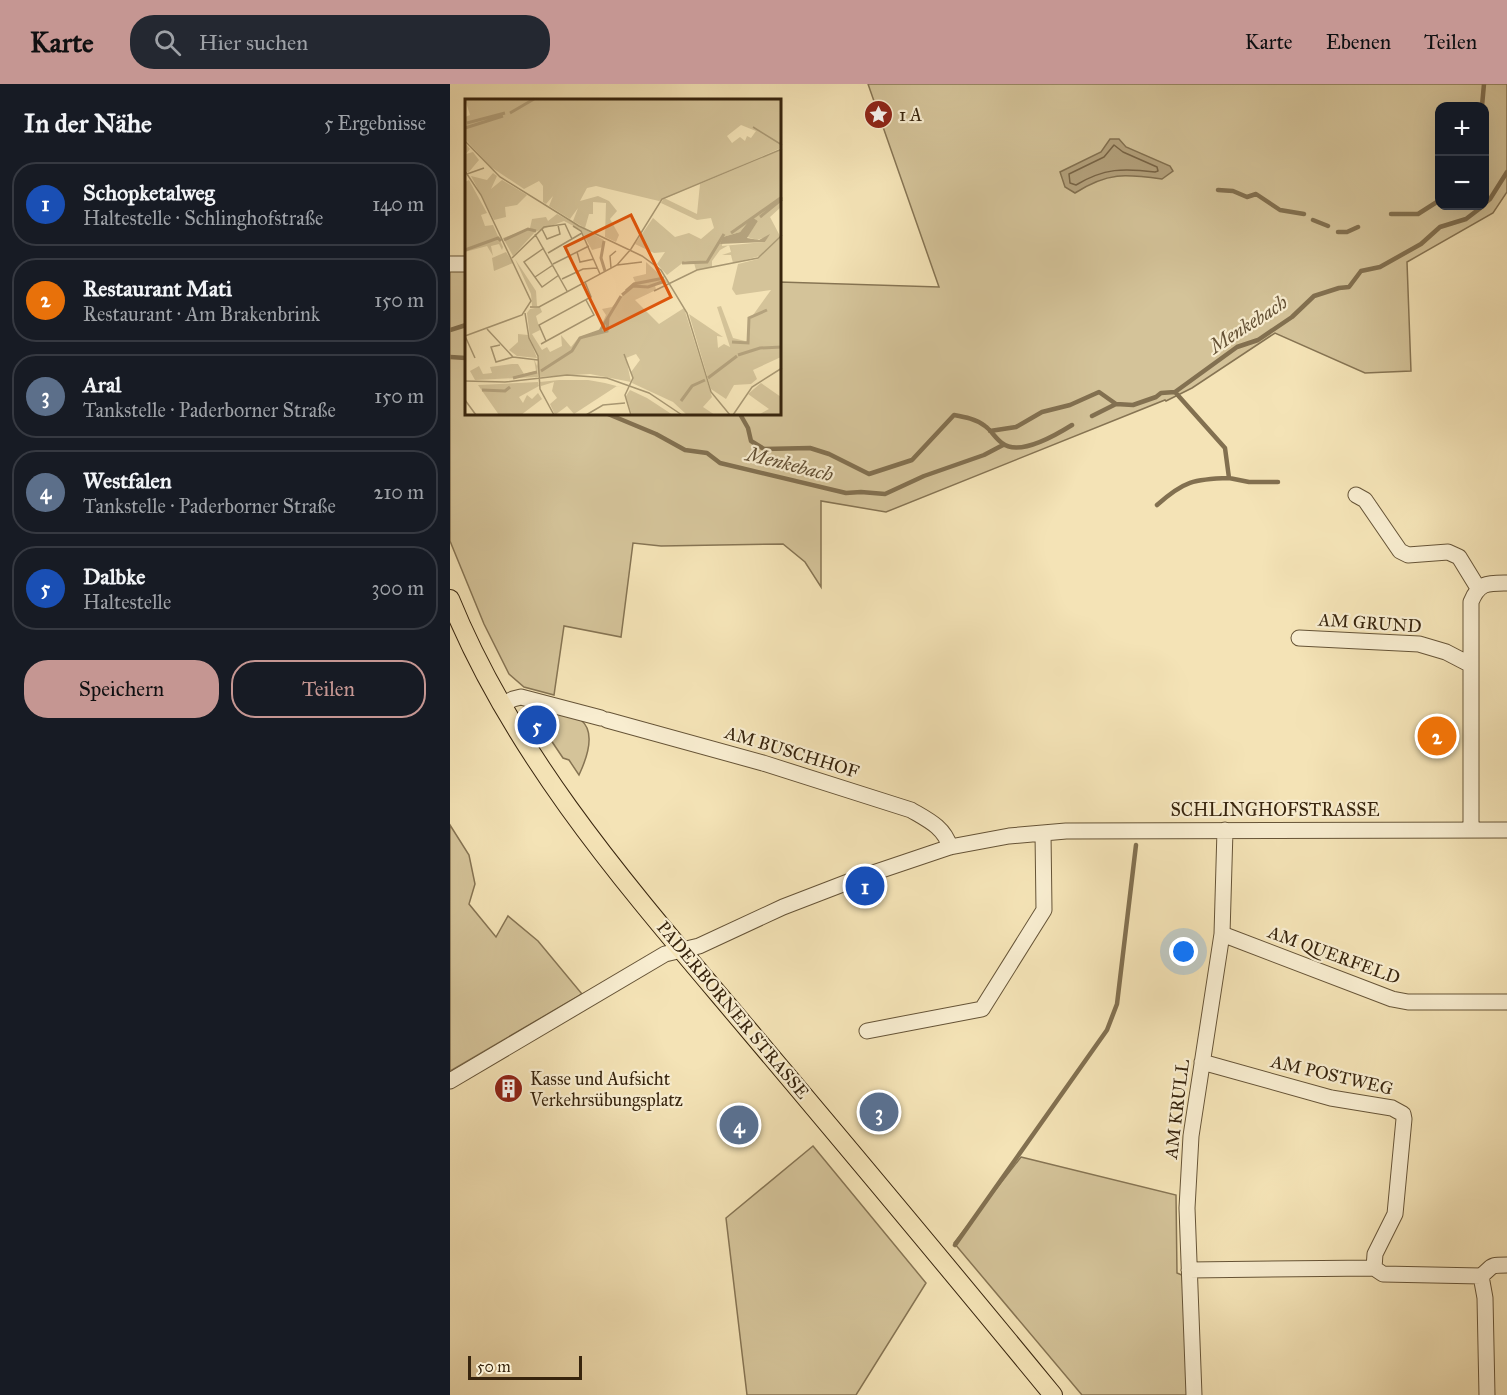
<!DOCTYPE html>
<html lang="de">
<meta charset="utf-8">
<style>
body{margin:0;font-family:"IM FELL Great Primer",serif;background:#242831;color:#f1f3f6}
.controls{position:absolute;right:18px;top:18px;display:grid;overflow:hidden;border-radius:12px;box-shadow:0 6px 24px #0002}
.controls button{width:54px;height:54px;display:grid;place-items:center;padding:0;border:0;border-bottom:2px solid #363941;background:#171b24;color:#f1f3f6;font:30px sans-serif}
.scale{position:absolute;left:18px;bottom:15px;width:114px;box-sizing:border-box;padding-left:6px;border:3px solid #37240d;border-top:0;font-size:16px;line-height:21px;white-space:nowrap;color:#37240d;-webkit-text-stroke:4px #f8edd0;paint-order:stroke}
.you{position:absolute;left:734px;top:868px;width:21px;height:21px;margin:-15px;border:4px solid #fff;border-radius:50%;background:#1a73e8;box-shadow:0 0 0 9px #1a73e833}
.badge{display:grid;place-items:center;width:39px;height:39px;border-radius:50%;background:#c59692;color:#fff;font-size:20px;font-weight:700}
.pin{position:absolute;translate:-50% -50%;border:3px solid #fff;box-shadow:0 2px 6px #0006}
.list{margin:0;padding:0;list-style:none}
h2{display:flex;justify-content:space-between;align-items:center;height:78px;margin:0;padding:0 24px;font-size:26px}
h2 small{font-size:20px;font-weight:400;color:#9ea1a6}
.list li{display:grid;grid-template-columns:39px 1fr auto;gap:18px;align-items:center;box-sizing:border-box;height:84px;margin:0 12px 12px;padding:0 12px;border:2px solid #363941;border-radius:24px}
.list b{display:block;font-size:22px;white-space:nowrap}
.list p{margin:0;font-size:20px;white-space:nowrap;color:#9ea1a6}
.list em{font-size:20px;font-style:normal;color:#9ea1a6}
.actions{display:flex;gap:12px;padding:18px 24px}
.actions a{flex:1;padding:14px 0;border:2px solid #c59692;border-radius:24px;text-align:center;font-size:21px;color:#c59692}
.actions .main{background:#c59692;color:#111}
.icon{flex:none;width:33px;height:33px;fill:none;stroke:currentColor;stroke-width:2;stroke-linecap:round;stroke-linejoin:round}
.map{position:relative;flex:none;width:1057px;height:1311px;overflow:hidden}
header{display:flex;align-items:center;gap:36px;box-sizing:border-box;height:84px;padding:0 30px;background:#c59692;color:#111}
header strong{font-size:28px}
nav{display:flex;gap:33px;margin-inline-start:auto;font-size:21px}
.search{width:420px;height:54px;background:#242831;display:flex;align-items:center;gap:15px;box-sizing:border-box;padding:0 21px;border-radius:24px;color:#9ea1a6;font-size:22px}
main{display:flex}
aside{flex:1;background:#171b24}
.map>svg:first-child{display:block}
.green{fill:#d4c399;stroke:#867453;stroke-width:1.5;fill-rule:evenodd}
.water{fill:#b4a27d;stroke:#827050;stroke-width:1.5}
.lines{fill:none;stroke-linecap:round;stroke-linejoin:round}
.shore{stroke:#766345;stroke-width:1.5}
.stream{stroke:#827050;stroke-width:4.5}
.minor-casing{stroke:#665437;stroke-width:17}
.major-casing{stroke:#37240d;stroke-width:20}
.minor{stroke:#f8edd0;stroke-width:15}
.major{stroke:#f4e3b6;stroke-width:18}
.labels{text-anchor:middle;dominant-baseline:central;stroke-width:4.5;stroke-linejoin:round;paint-order:stroke}
.poi-label{font-size:18px;fill:#37240d;stroke:#f8edd0;text-anchor:start}
.street-label{font-size:18px;fill:#37240d;stroke:#f8edd0}
.water-label{font-size:20px;font-style:italic;fill:#635034;stroke:#f8edd0}
.inset-river{fill:none;stroke:#b4a27d;stroke-width:3}
.inset-road{fill:none;stroke:#a89772;stroke-width:1.5}
.view{fill:#df560c;fill-opacity:0.15;stroke:#df560c;stroke-width:3}
.inset-edge{fill:none;stroke:#37240d;stroke-width:3}
</style>
<header>
<strong>Karte</strong>
<div class="search"><svg class="icon" aria-label="search" viewBox="0 0 24 24"><circle cx="10" cy="10" r="6"/><path d="M15 15l6 6"/></svg>Hier suchen</div>
<nav><a>Karte</a><a>Ebenen</a><a>Teilen</a></nav>
</header>
<main>
<aside>
<h2>In der Nähe<small>5 Ergebnisse</small></h2>
<ul class="list">
<li><span class="badge" style="background:#1a4fb4">1</span><div><b>Schopketalweg</b><p>Haltestelle · Schlinghofstraße</p></div><em>140 m</em></li>
<li><span class="badge" style="background:#e8710a">2</span><div><b>Restaurant Mati</b><p>Restaurant · Am Brakenbrink</p></div><em>150 m</em></li>
<li><span class="badge" style="background:#5c6f8a">3</span><div><b>Aral</b><p>Tankstelle · Paderborner Straße</p></div><em>150 m</em></li>
<li><span class="badge" style="background:#5c6f8a">4</span><div><b>Westfalen</b><p>Tankstelle · Paderborner Straße</p></div><em>210 m</em></li>
<li><span class="badge" style="background:#1a4fb4">5</span><div><b>Dalbke</b><p>Haltestelle</p></div><em>300 m</em></li>
</ul>
<div class="actions"><a class="main">Speichern</a><a>Teilen</a></div>
</aside>
<div class="map">
<svg width="1057" height="1311" viewBox="0 0 1057 1311">
<rect width="100%" height="100%" fill="#f4e3b6"/>
<filter id="stains"><feTurbulence type="fractalNoise" baseFrequency=".00333" numOctaves="4"/><feColorMatrix values="0 0 0 0 .2 0 0 0 0 .09 0 0 0 0 .02 0 0 0 .5 -.17"/></filter>
<radialGradient id="worn" r=".72"><stop offset=".6" stop-color="#630" stop-opacity="0"/><stop offset="1" stop-color="#630" stop-opacity=".3"/></radialGradient>
<!-- green -->
<path class="green" d="M 418,0 L 1057,0 L 1057,108 L 1043,129 L 957,178 L 961,287 L 915,289 L 825,249 L 742,304 L 716,317 L 715,316 L 436,428 L 371,417 L 371,503 L 355,478 L 333,460 L 211,462 L 183,459 L 171,553 L 114,542 L 104,611 L 74,603 L 59,590 L 34,540 L 0,457 L 0,187 L 16,187 L 16,330 L 330,330 L 330,198 L 489,203 ZM 990,22 L 1034,22 L 1034,122 L 990,122 Z
M 88,624 L 131,636 C 147,649 136,676 129,691 L 119,676 L 113,674 L 82,628 Z
M 0,741 L 19,771 L 25,800 L 19,820 L 46,853 L 58,832 L 88,857 L 132,910 L 0,987 Z
M 363,1062 L 476,1199 L 406,1311 L 297,1311 L 276,1134 Z
M 571,1073 L 726,1111 L 727,1189 L 734,1192 L 739,1311 L 632,1311 L 504,1159 Z"/>
<!-- water -->
<path class="water" d="M 660,55 L 669,55 L 676,63 L 720,82 L 723,87 L 712,95 C 675,90 658,88 625,109 L 615,103 L 610,88 L 651,68 Z"/>
<g class="lines">
<!-- shore -->
<path class="shore" d="M 664,61 L 673,68 L 707,83 L 708,87 L 705,88 C 674,84 654,84 626,101 L 620,99 L 619,90 L 654,73 Z"/>
<!-- stream -->
<path class="stream" d="M 1032,22 L 1034,0
M 768,106 L 783,107 L 797,113 L 806,110 L 830,126 L 854,130
M 1034,120 L 1040,115 L 1057,88
M 941,130 L 968,130 L 990,116
M 863,136 L 878,142
M 888,148 L 897,148 L 908,143
M 0,246 L 16,241
M 0,273 L 16,274
M 158,330 L 206,350 L 235,366 L 257,369 L 270,379 L 396,409 L 411,408 L 435,410 L 474,392 L 534,371 L 553,361
M 290,330 L 298,344 L 301,357 L 314,365 L 360,364 L 379,370 L 419,390 L 462,376 L 504,331 C 515,333 526,335 535,342 C 541,346 545,354 552,359 C 569,373 606,351 622,341
M 642,332 L 666,320 L 683,321 L 706,313 L 711,309 L 725,308 L 787,263 L 808,256 L 842,233 L 864,212 L 889,204 L 899,203 L 911,187 L 930,183 L 971,160 L 990,143 L 1016,135 L 1033,122
M 540,347 L 566,343 L 592,328 L 620,321 L 649,308 L 666,320
M 779,394 L 799,398 L 828,398
M 707,421 C 734,397 744,395 779,394 L 775,364 L 725,308
M 505,1161 L 657,946 L 667,920 L 686,761"/>
<defs>
<path id="minor" d="M 0,180 L 16,180
M 906,411 L 915,416 L 950,467 L 958,471 L 998,468 L 1009,473 L 1028,504
M 849,554 L 969,560 L 996,568 L 1021,581
M 51,621 L 63,615 L 71,613 L 151,634
M 157,636 L 313,679 L 461,726 C 478,736 494,743 500,763
M 1021,745 L 1021,518 C 1029,498 1038,499 1057,499
M 772,850 L 942,915 L 958,918 L 1057,918
M 417,947 L 532,925 L 594,826 L 593,749
M 752,978 L 881,1014 L 942,1024 L 953,1030 L 954,1035 L 945,1130 L 925,1170 L 924,1184
M 0,997 L 215,870 L 249,862 L 333,823 L 411,793 L 500,763 L 559,752 L 616,747 L 1057,746
M 739,1186 L 924,1184 L 933,1190 L 1031,1192 C 1044,1182 1038,1181 1057,1181
M 1031,1192 L 1035,1214 L 1037,1311
M 744,1311 L 737,1124 L 741,1052 L 772,850 L 775,746"/>
<path id="major" d="M 0,515 C 66,678 185,811 297,944 C 400,1066 502,1188 603,1311"/>
</defs>
<!-- minor casing -->
<use href="#minor" class="minor-casing"/>
<!-- major casing -->
<use href="#major" class="major-casing"/>
<!-- minor -->
<use href="#minor" class="minor"/>
<!-- major -->
<use href="#major" class="major"/>
</g>
<!-- icons -->
<defs>
<symbol id="sight-disc" viewBox="-11 -11 22 22"><circle r="9.5" fill="#8f2418" stroke="#f8edd0"/><path d="M0-6L1.8-2.2L6-1.7L2.9 1.2L3.7 5.4L0 3.3L-3.7 5.4L-2.9 1.2L-6-1.7L-1.8-2.2Z" fill="#fff"/></symbol>
<symbol id="building-disc" viewBox="-11 -11 22 22"><circle r="9.5" fill="#8f2418" stroke="#f8edd0"/><path d="M-4-6H4V6H1V3H-1V6H-4ZM-2.5-4.3h1.7v1.8h-1.7ZM.8-4.3h1.7v1.8H.8ZM-2.5-1h1.7V.8h-1.7ZM.8-1h1.7V.8H.8Z" fill="#fff"/></symbol>
</defs>
<g fill-rule="evenodd">
<use href="#sight-disc" x="412" y="14" width="33" height="33"/>
<use href="#building-disc" x="42" y="988" width="33" height="33"/>
</g>
<g class="labels">
<!-- poi labels -->
<g class="poi-label">
<text x="449" y="31">1 A</text>
<text x="80" y="995">Kasse und Aufsicht<tspan x="80" dy="21">Verkehrsübungsplatz</tspan></text>
</g>
<!-- street labels -->
<g class="street-label">
<text transform="translate(920 539) rotate(4)">AM GRUND</text>
<text transform="translate(342 668) rotate(17)">AM BUSCHHOF</text>
<text x="825" y="726">SCHLINGHOFSTRASSE</text>
<text transform="translate(884 871) rotate(20)">AM QUERFELD</text>
<text transform="translate(283 926) rotate(50)">PADERBORNER STRASSE</text>
<text transform="translate(882 991) rotate(13)">AM POSTWEG</text>
<text transform="translate(727 1025) rotate(-83)">AM KRULL</text>
</g>
<!-- water labels -->
<g class="water-label">
<text transform="translate(798 240) rotate(-33)">Menkebach</text>
<text transform="translate(340 380) rotate(14)">Menkebach</text>
</g>
</g>
<!-- overview -->
<g transform="translate(15 15)">
<rect width="316" height="316" fill="#f4e3b6"/>
<path d="M 0,0 L 316,0 L 316,49 L 194,102 L 131,87 L 122,89 L 115,102 L 133,97 L 144,102 L 152,112 L 145,120 L 154,136 L 151,143 L 140,138 L 141,104 L 128,103 L 128,115 L 124,115 L 120,129 L 108,122 L 113,109 L 105,120 L 84,107 L 88,97 L 81,105 L 78,103 L 78,87 L 74,82 L 59,90 L 26,68 L 0,40 L 0,18 L 5,16 ZM 276,26 L 291,32 L 286,39 L 282,37 L 280,42 L 275,38 L 267,44 L 262,37 ZM 0,44 L 5,50 L 1,55 L 8,53 L 14,61 L 3,74 L 0,69 ZM 316,51 L 316,108 L 305,118 L 315,137 L 295,157 L 268,164 L 266,156 L 257,156 L 266,153 L 264,146 L 255,151 L 247,162 L 247,168 L 231,171 L 229,164 L 220,162 L 202,176 L 192,165 L 200,153 L 189,154 L 170,145 L 188,119 L 210,138 L 224,134 L 236,140 L 249,129 L 246,119 L 232,121 L 196,104 L 199,99 L 232,115 L 235,85 ZM 287,118 L 293,122 L 282,138 L 292,141 L 303,137 L 300,143 L 257,147 L 258,138 L 275,133 ZM 28,74 L 32,77 L 26,90 L 37,81 L 62,96 L 52,106 L 40,108 L 41,118 L 29,121 L 6,77 L 22,81 ZM 4,81 L 22,114 L 16,116 L 20,127 L 28,126 L 38,148 L 37,151 L 34,145 L 26,147 L 28,157 L 22,147 L 0,153 L 0,83 ZM 92,115 L 139,141 L 138,148 L 127,151 L 116,131 L 99,122 L 70,133 L 48,157 L 38,139 L 65,129 L 67,120 L 81,118 L 83,122 ZM 316,137 L 316,258 L 288,271 L 292,280 L 286,285 L 269,286 L 261,300 L 246,290 L 224,215 L 258,238 L 252,237 L 253,249 L 259,245 L 265,248 L 252,208 L 256,207 L 268,239 L 284,243 L 283,223 L 306,191 L 271,196 L 267,190 L 273,165 L 293,160 ZM 41,153 L 48,164 L 29,172 L 27,159 ZM 50,160 L 71,192 L 72,207 L 67,207 L 66,195 ZM 181,163 L 204,184 L 190,186 L 191,191 L 170,201 L 194,225 L 219,209 L 247,298 L 238,308 L 250,316 L 254,310 L 250,316 L 222,316 L 208,303 L 167,284 L 168,279 L 166,273 L 175,261 L 171,255 L 161,259 L 166,283 L 125,275 L 74,278 L 72,268 L 73,278 L 10,281 L 5,272 L 14,267 L 18,275 L 27,274 L 25,268 L 47,265 L 53,265 L 59,275 L 71,272 L 69,260 L 72,267 L 74,259 L 65,239 L 62,214 L 65,210 L 75,208 L 77,213 L 71,217 L 75,231 L 67,235 L 77,251 L 82,248 L 85,253 L 97,247 L 96,236 L 106,248 L 114,238 L 134,232 L 141,216 L 137,210 L 147,208 L 170,183 L 168,178 L 181,175 ZM 53,235 L 63,236 L 72,259 L 52,257 L 44,251 L 53,243 ZM 94,281 L 123,281 L 140,284 L 163,290 L 152,287 L 109,315 L 102,307 L 90,316 L 85,305 L 92,299 L 87,292 L 89,283 L 76,287 L 75,283 ZM 73,283 L 74,287 L 54,298 L 58,304 L 62,296 L 67,300 L 73,294 L 77,300 L 56,316 L 34,316 L 13,286 ZM 296,284 L 316,298 L 316,316 L 293,316 L 304,310 L 283,295 ZM 165,291 L 182,299 L 208,316 L 167,316 L 161,297 Z" fill="#d4c399" fill-rule="evenodd"/>
<path d="M 287,118 L 293,122 L 282,139 L 294,141 L 305,135 L 300,143 L 255,145 L 258,138 L 275,133 Z" fill="#b4a27d"/>
<path class="inset-river" d="M 45,14 L 69,0M 2,24 L 40,14M 0,29 L 38,17M 295,118 L 317,100M 266,134 L 317,98M 39,141 L 63,130 L 71,132M 139,142 L 136,159 L 140,172M 0,151 L 33,139 L 36,142M 217,164 L 242,163 L 259,135M 161,192 L 169,185 L 199,179M 157,196 L 168,187 L 183,188 L 200,182M 118,238 L 142,232 L 143,219M 267,243 L 283,244 L 284,219 L 302,211M 273,256 L 295,249 L 317,248M 76,272 L 107,252 L 115,239 L 135,232 L 156,197M 48,279 L 72,273M 243,279 L 272,257M 17,291 L 40,292 L 45,288M 216,302 L 227,287 L 240,281"/>
<path class="inset-road" d="M 288,28 L 317,46M 0,42 L 35,78 L 114,127 L 177,157 L 196,171 L 222,214 L 246,293 L 265,316M 0,72 L 16,96 L 66,202 L 57,216 L 0,237M 2,75 L 19,69M 108,127 L 116,132 L 135,175M 77,130 L 82,140 L 95,135 L 93,126M 70,135 L 102,192M 79,149 L 59,163 L 77,188 L 94,176M 112,153 L 115,163 L 129,160M 83,154 L 117,134M 47,159 L 79,128 L 100,125 L 107,140M 88,165 L 124,147M 152,166 L 177,163M 146,169 L 145,157 L 151,152M 70,178 L 88,166M 97,180 L 118,170 L 132,169M 189,192 L 232,171 L 293,159 L 317,136M 65,208 L 74,208 L 152,166 L 166,150 L 197,100 L 317,50M 60,214 L 64,239 L 73,257 L 75,290 L 89,316M 22,230 L 48,258 L 73,261M 0,237 L 10,259M 81,242 L 74,226 L 126,198 L 120,183M 76,245 L 129,216 L 121,201M 35,246 L 26,248 L 31,263 L 48,258M 159,255 L 168,279 L 160,296 L 166,316M 0,282 L 40,283 L 102,276 L 142,279 L 184,294 L 217,316M 0,301 L 11,316M 121,316 L 138,306 L 160,304M 268,316 L 287,288 L 317,269"/>
<path class="view" d="M 166,116 L 206,198 L 140,231 L 100,148 Z"/>
<rect width="316" height="316" class="inset-edge"/>
</g>
<rect width="100%" height="100%" filter="url(#stains)"/>
<rect width="100%" height="100%" fill="url(#worn)"/>
</svg>
<div class="controls">
<button>+</button>
<button>−</button>
</div>
<div class="scale">50 m</div>
<div class="you"></div>
<div class="pin badge" style="left:415px;top:802px;background:#1a4fb4">1</div>
<div class="pin badge" style="left:987px;top:652px;background:#e8710a">2</div>
<div class="pin badge" style="left:429px;top:1028px;background:#5c6f8a">3</div>
<div class="pin badge" style="left:289px;top:1041px;background:#5c6f8a">4</div>
<div class="pin badge" style="left:87px;top:641px;background:#1a4fb4">5</div>
</div>
</main>
